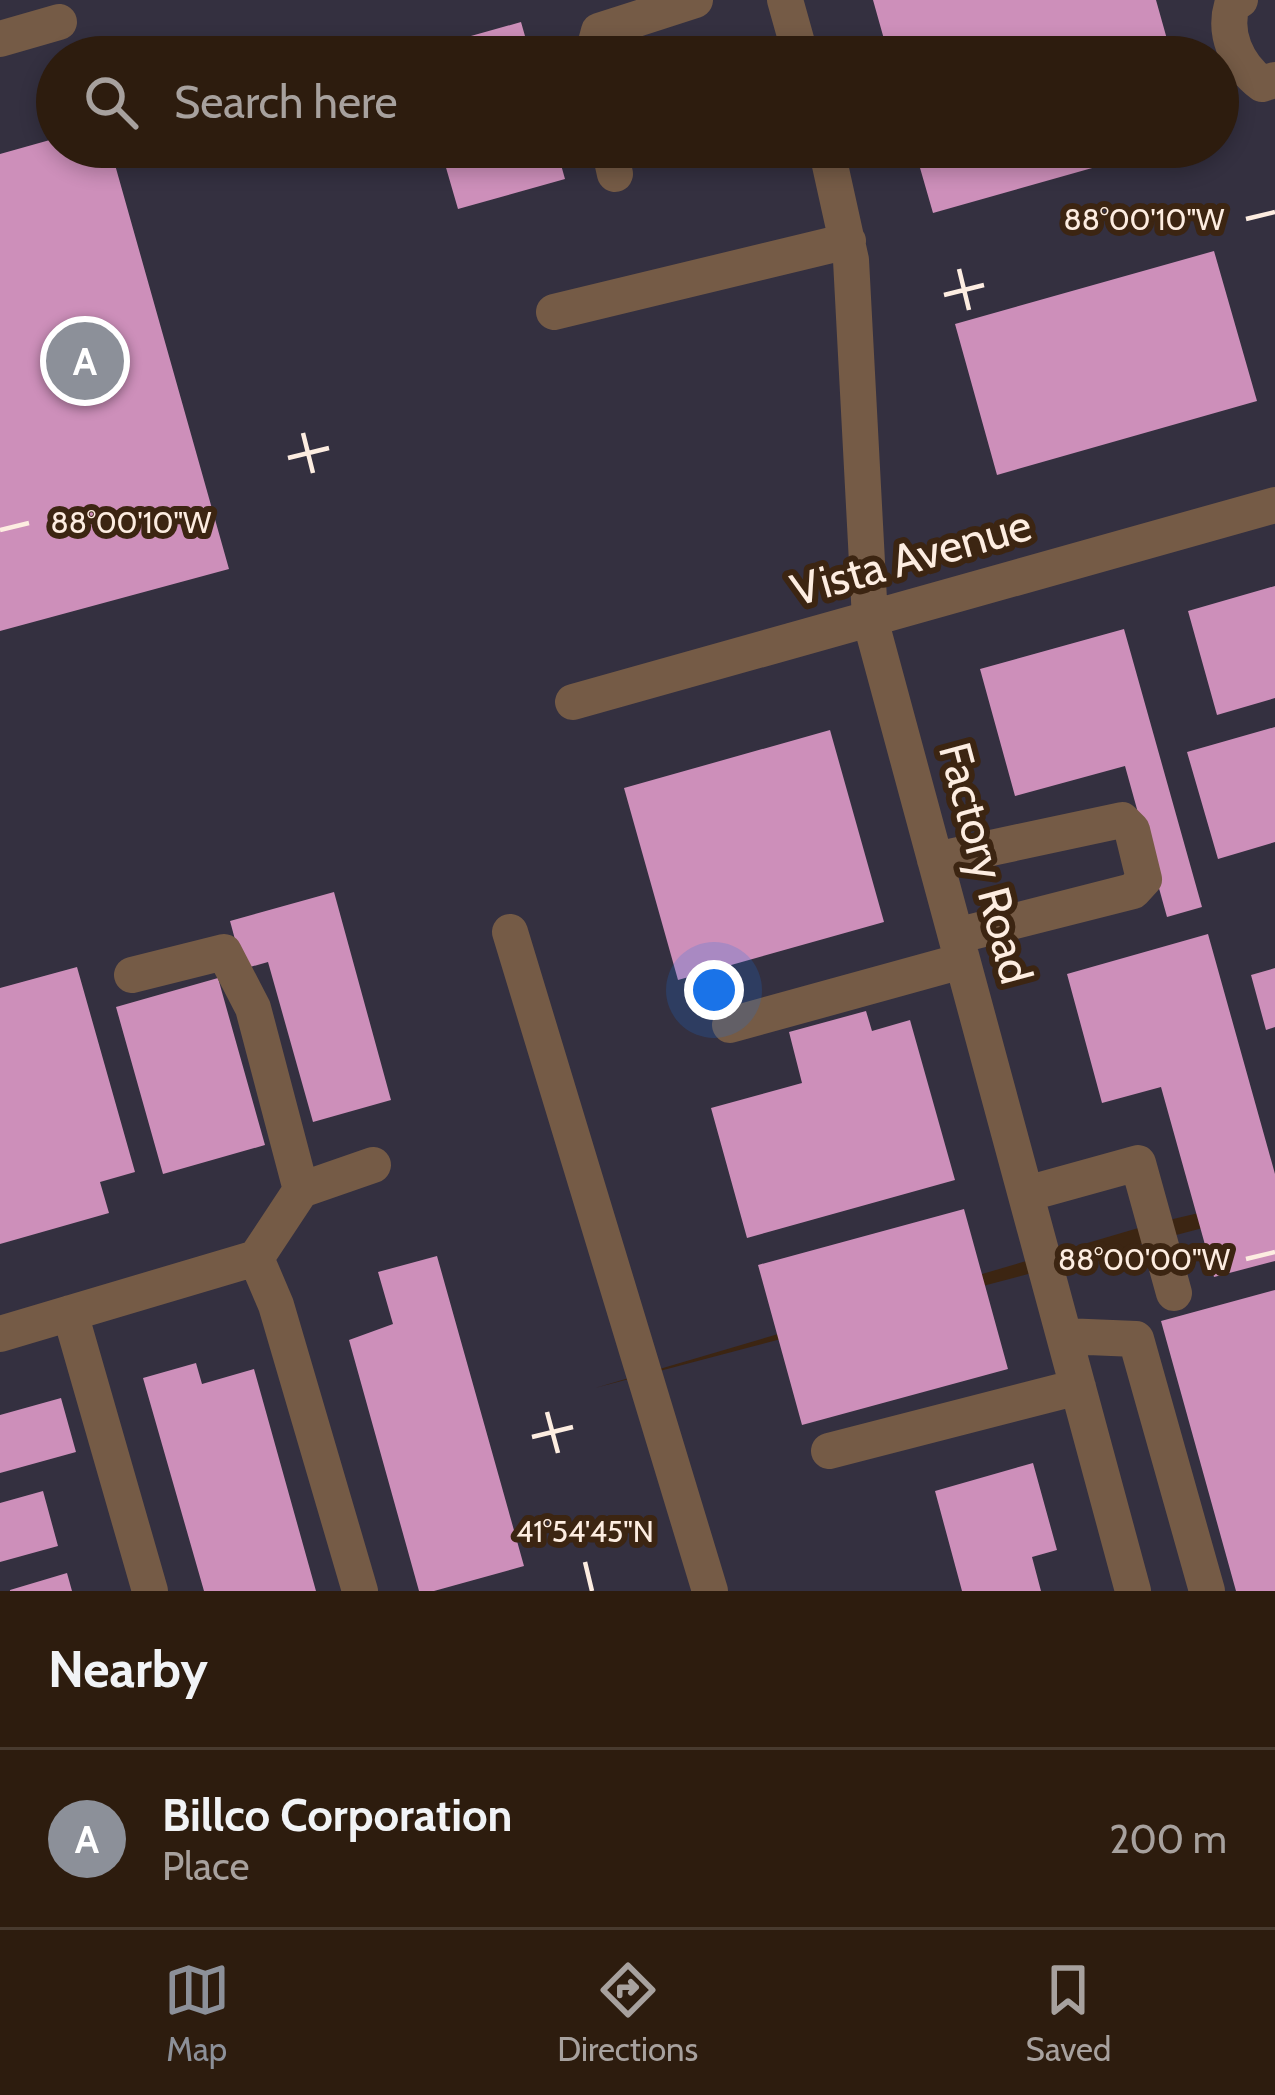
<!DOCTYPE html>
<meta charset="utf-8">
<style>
body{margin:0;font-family:Cabin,sans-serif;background:#352517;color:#f1f3f6}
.you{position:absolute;left:714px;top:990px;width:42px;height:42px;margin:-30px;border:9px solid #fff;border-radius:50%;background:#1a73e8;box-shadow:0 0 0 18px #1a73e833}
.badge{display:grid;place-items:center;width:78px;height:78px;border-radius:50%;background:#8c9099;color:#fff;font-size:39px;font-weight:700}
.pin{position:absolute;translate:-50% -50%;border:6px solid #fff;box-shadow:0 3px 12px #0006}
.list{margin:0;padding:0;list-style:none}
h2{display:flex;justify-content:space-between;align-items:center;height:156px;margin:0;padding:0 48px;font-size:51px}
h2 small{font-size:39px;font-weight:400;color:#a7a19e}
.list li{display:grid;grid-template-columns:78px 1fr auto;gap:36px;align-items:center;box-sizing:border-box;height:180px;padding:0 48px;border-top:3px solid #483a2e}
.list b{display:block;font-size:45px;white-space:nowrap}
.list p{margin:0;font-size:39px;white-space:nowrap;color:#a7a19e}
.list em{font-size:39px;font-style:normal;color:#a7a19e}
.icon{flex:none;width:66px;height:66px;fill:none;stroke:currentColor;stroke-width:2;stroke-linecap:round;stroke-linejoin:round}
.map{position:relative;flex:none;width:1275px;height:1591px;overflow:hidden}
.search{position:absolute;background:#2d1c0e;box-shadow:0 6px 18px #0003;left:36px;right:36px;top:36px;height:132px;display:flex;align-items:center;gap:30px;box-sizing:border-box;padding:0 42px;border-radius:66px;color:#a7a19e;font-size:45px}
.sheet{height:336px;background:#2d1c0e}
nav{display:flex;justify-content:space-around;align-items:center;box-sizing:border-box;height:168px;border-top:3px solid #483a2e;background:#2d1c0e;font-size:33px;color:#a7a19e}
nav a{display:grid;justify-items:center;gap:6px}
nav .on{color:#8c9099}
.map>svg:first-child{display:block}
.industrial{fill:#343040;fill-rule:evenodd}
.building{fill:#cd8fba}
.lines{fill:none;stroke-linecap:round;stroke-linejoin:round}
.minor{stroke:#755b46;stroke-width:36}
.ticks{fill:none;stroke:#fdede1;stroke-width:4.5}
.labels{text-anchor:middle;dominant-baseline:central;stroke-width:12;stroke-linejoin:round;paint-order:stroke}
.street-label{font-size:45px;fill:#fdede1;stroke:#3c2512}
.ticks-label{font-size:30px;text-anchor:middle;fill:#fdede1;stroke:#3c2512;stroke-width:12;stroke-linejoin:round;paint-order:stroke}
</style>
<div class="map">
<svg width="1275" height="1591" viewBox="0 0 1275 1591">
<rect width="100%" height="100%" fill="#3c2512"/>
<!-- industrial -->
<path class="industrial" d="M 0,0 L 1275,0 L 1275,1195 L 1152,1224 L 595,1388 L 1275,1209 L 1275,1591 L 0,1591 ZM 57,57 L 1218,57 L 1218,147 L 57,147 Z"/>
<!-- building -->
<path class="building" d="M 873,0 L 1156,0 L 1172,57 L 889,57 Z
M 521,22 L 531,57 L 415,57 L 414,52 Z
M 57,138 L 57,147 L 110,147 L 229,569 L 0,631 L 0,154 Z
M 440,147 L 556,147 L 565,179 L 458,209 Z
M 914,147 L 1163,147 L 1163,148 L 933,213 Z
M 1214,251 L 1257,401 L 997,475 L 955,324 Z
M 1275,586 L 1275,698 L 1217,715 L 1188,611 Z
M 1124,629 L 1202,907 L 1167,917 L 1125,766 L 1015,796 L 980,669 Z
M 1275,727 L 1275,842 L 1218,859 L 1187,752 Z
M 830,730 L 884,922 L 678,980 L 624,788 Z
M 334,892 L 391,1100 L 313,1122 L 268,962 L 243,969 L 230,921 Z
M 1208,934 L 1275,1174 L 1275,1261 L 1214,1277 L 1161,1087 L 1102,1103 L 1067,974 Z
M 77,967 L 135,1172 L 100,1182 L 109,1213 L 0,1244 L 0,988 Z
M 1275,968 L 1275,1027 L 1266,1030 L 1251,975 Z
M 218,978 L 265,1145 L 163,1174 L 116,1007 Z
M 866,1011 L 872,1031 L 910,1020 L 955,1180 L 747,1238 L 711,1108 L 802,1083 L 789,1032 Z
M 964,1209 L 1008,1369 L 802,1425 L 758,1265 Z
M 437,1256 L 524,1566 L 434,1591 L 419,1591 L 349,1340 L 393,1324 L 378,1272 Z
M 1275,1290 L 1275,1591 L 1236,1591 L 1161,1321 Z
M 196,1363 L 202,1384 L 254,1369 L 316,1591 L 204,1591 L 143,1378 Z
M 61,1398 L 76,1452 L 0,1473 L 0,1415 Z
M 1033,1463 L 1057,1550 L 1032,1557 L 1041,1591 L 962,1591 L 935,1491 Z
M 43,1491 L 58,1546 L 0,1562 L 0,1503 Z
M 67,1573 L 72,1591 L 10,1591 L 10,1590 Z"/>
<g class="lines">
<!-- minor -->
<path class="minor" d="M 785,0 L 801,57
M 1240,0 L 1233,2 C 1222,33 1237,65 1262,84 L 1275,80
M 0,39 L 59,22
M 592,57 L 599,31 L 695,0
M 609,147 L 615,174
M 826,147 L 851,260 L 870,619 L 1133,1591
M 554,312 L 848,241
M 573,702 L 1275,505
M 935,860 L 1122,820 L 1132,830 L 1144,879 L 1133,891 L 956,936
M 510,932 L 710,1591
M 132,975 L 224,952 L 253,1008 L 301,1190
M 730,1025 L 962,961
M 1026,1194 L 1138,1163 L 1174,1293
M 256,1258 L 276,1305 L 360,1591
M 256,1258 L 301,1190 L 373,1165
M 70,1313 L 150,1591
M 0,1334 L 256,1258
M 1064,1336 L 1136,1339 L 1207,1591
M 829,1451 L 1078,1387"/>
</g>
<!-- ticks -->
<path class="ticks" d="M 1246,219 L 1275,212M 959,269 L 969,310M 944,295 L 984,285M 303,433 L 313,473M 288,458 L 329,448M 0,530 L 29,523M 1246,1259 L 1275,1252M 547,1412 L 558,1453M 532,1437 L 573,1427M 585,1562 L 592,1591"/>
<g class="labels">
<!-- street labels -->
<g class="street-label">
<text transform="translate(911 557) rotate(-16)">Vista Avenue</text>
<text transform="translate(986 863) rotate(75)">Factory Road</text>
</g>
</g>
<g class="ticks-label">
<text x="1144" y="230">88°00'10"W</text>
<text x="131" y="533">88°00'10"W</text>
<text x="1144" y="1270">88°00'00"W</text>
<text x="585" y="1542">41°54'45"N</text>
</g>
</svg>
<div class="you"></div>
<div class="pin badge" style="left:85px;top:361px">A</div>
<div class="search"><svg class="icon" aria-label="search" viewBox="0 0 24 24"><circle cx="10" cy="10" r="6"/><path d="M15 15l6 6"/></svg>Search here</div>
</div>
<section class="sheet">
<h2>Nearby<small></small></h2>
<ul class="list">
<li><span class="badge">A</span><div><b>Billco Corporation</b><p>Place</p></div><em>200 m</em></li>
</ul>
</section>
<nav>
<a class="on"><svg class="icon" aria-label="map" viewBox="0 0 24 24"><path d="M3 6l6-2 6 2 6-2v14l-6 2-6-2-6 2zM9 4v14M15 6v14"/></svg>Map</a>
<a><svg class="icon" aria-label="directions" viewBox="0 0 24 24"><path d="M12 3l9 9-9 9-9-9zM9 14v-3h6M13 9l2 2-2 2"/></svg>Directions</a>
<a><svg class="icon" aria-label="saved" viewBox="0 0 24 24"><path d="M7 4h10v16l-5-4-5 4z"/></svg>Saved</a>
</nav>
